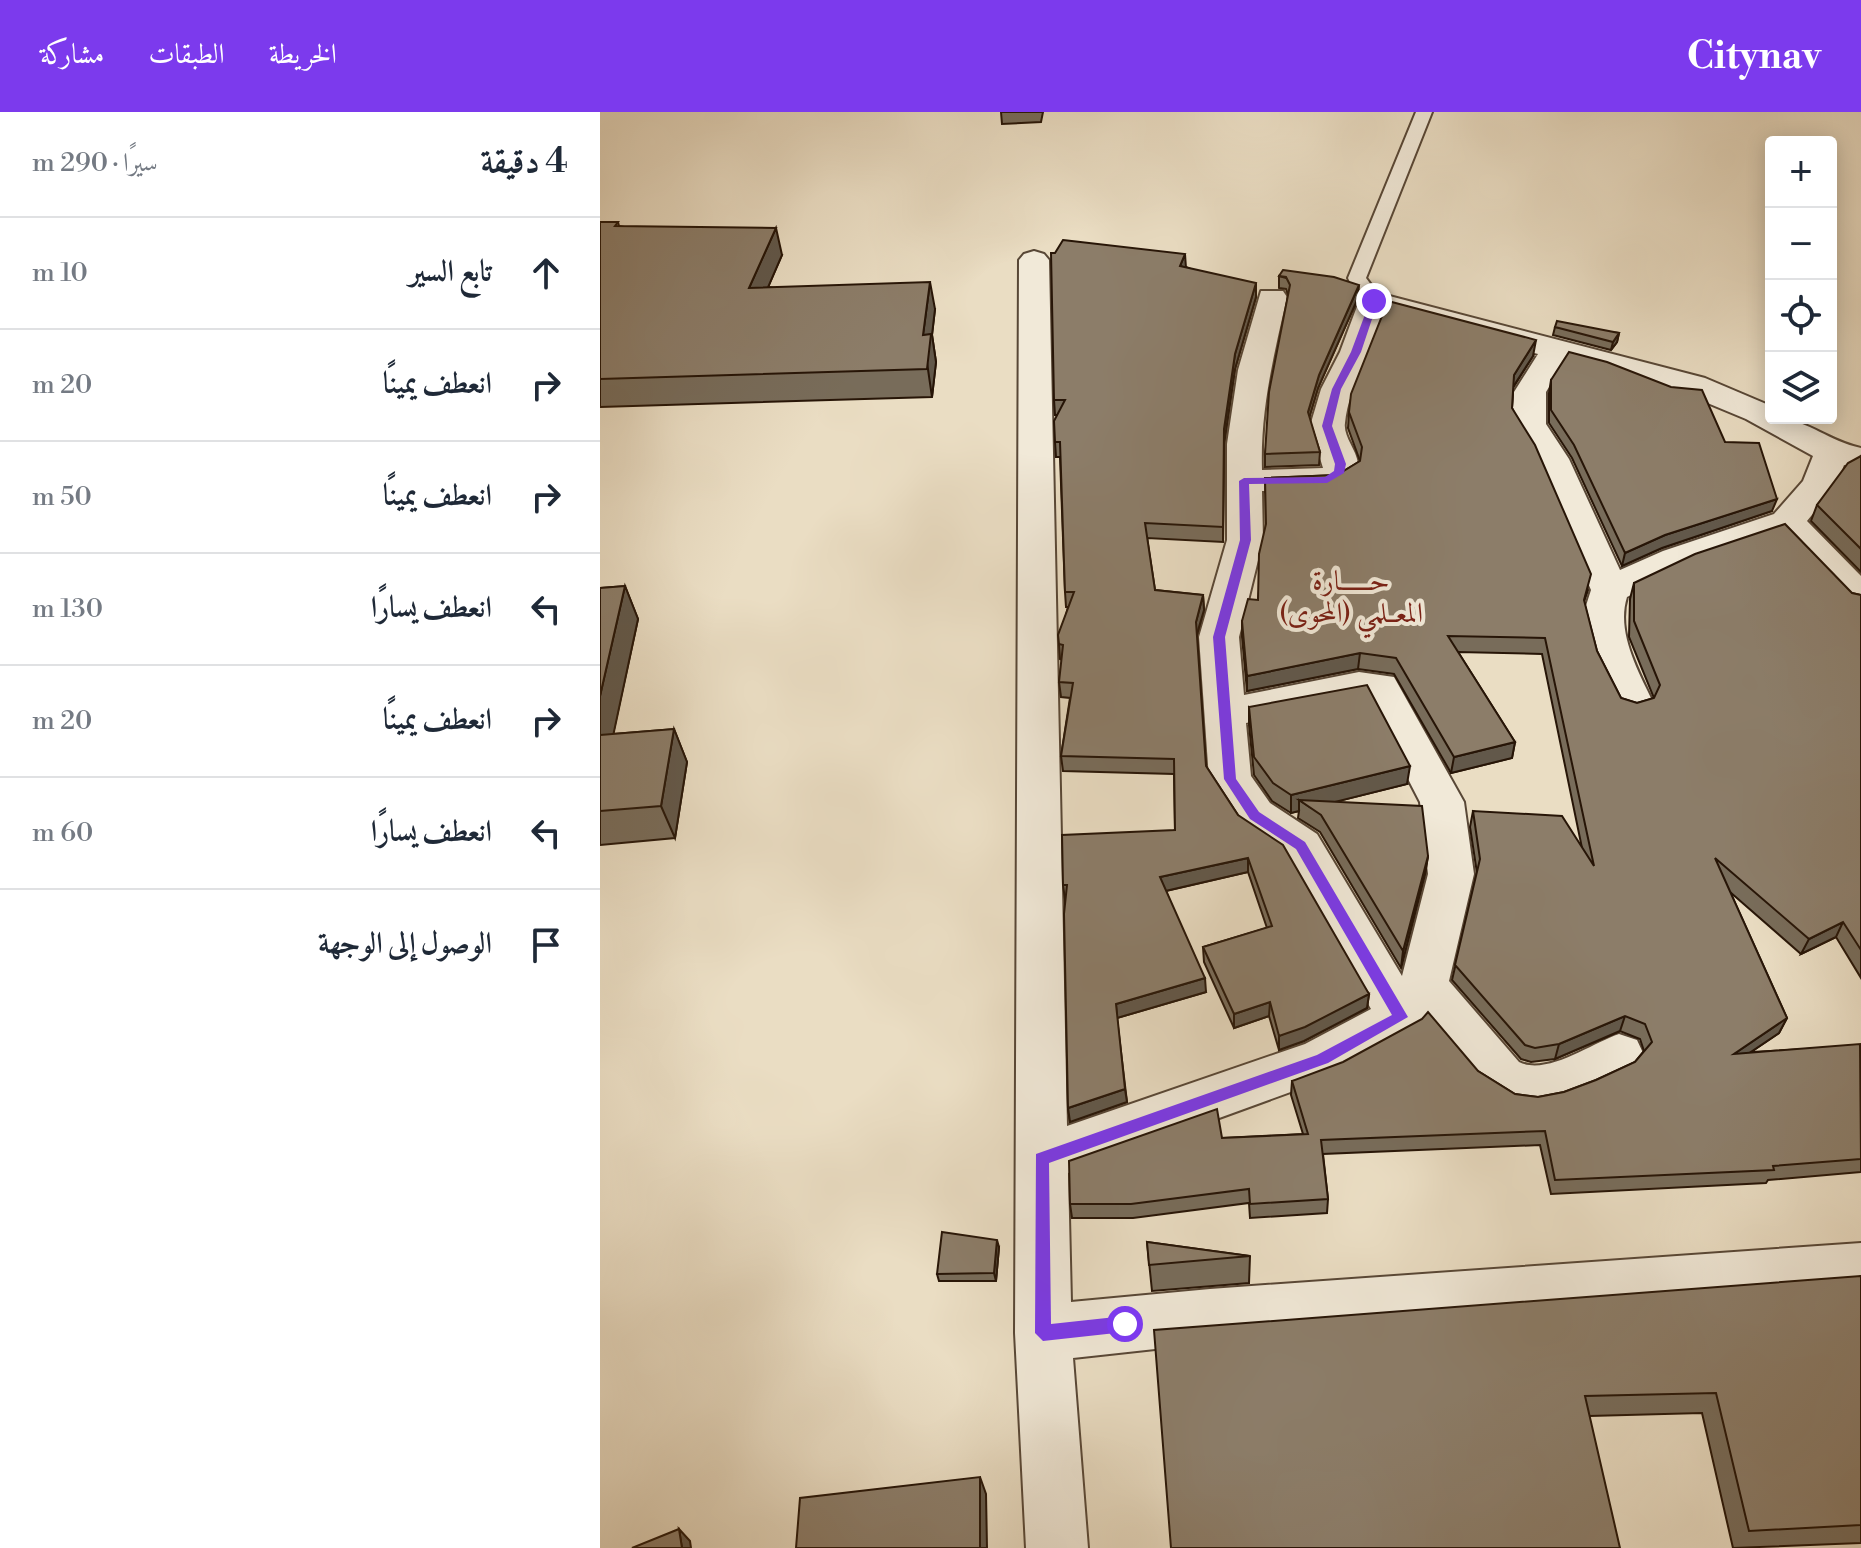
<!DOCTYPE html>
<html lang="ar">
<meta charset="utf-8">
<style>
body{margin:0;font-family:"Libre Bodoni",Amiri,serif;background:#f6f6f7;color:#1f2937;direction:rtl}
.controls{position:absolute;right:24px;top:24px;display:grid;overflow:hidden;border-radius:8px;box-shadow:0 4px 20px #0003}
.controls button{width:72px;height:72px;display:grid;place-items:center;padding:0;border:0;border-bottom:2px solid #e0e1e3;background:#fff;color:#1f2937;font:40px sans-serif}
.stop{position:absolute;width:24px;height:24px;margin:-18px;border:6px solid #7c3aed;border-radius:50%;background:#fff}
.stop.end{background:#7c3aed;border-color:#fff;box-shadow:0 2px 8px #0008}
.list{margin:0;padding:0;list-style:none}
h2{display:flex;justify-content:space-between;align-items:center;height:104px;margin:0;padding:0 32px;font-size:34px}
h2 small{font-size:26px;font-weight:400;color:#747a83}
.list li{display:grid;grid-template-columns:52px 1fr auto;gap:24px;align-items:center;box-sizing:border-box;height:112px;padding:0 32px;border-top:2px solid #e0e1e3}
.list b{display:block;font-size:30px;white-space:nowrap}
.list em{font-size:26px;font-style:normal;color:#747a83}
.icon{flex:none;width:44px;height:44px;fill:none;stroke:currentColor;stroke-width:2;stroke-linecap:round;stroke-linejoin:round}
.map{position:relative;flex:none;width:1261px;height:1436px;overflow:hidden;direction:ltr}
header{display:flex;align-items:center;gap:48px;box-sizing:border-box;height:112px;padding:0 40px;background:#7c3aed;color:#fff}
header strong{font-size:38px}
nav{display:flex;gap:44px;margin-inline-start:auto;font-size:28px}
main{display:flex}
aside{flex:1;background:#fff}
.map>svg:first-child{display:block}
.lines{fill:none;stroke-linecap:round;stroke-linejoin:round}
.lane-casing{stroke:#584736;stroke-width:4}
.street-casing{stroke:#584736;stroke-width:4}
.lane{fill:#f1e9d8;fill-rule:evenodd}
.street{fill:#f1e9d8;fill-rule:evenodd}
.wall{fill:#786c5a;stroke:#271507;stroke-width:2}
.shaded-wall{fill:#62584a;stroke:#271507;stroke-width:2}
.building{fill:#8c7d69;stroke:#271507;stroke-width:2}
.route{fill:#7c3aed}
.labels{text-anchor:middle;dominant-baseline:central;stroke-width:8;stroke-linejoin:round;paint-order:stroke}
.neighbourhood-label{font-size:28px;fill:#7a1f14;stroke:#f1e9d8}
</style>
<header>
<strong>Citynav</strong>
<nav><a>الخريطة</a><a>الطبقات</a><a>مشاركة</a></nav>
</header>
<main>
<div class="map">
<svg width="1261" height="1436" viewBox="0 0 1261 1436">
<rect width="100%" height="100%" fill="#eaddc3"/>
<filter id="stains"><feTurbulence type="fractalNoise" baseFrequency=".0025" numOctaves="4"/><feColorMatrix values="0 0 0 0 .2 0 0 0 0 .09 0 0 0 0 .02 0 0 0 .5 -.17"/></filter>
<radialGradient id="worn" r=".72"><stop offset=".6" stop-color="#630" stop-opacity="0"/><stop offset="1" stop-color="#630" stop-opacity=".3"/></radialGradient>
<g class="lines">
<defs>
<path id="lane" d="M 816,0 L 832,0 L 766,166 L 783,189 L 774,194 L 754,179 L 748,166 Z"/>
<path id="street" d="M 434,139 L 444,142 L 449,148 L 467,1014 L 705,932 L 771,897 L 685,746 L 640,715 L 609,667 L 599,525 L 627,428 L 627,332 L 638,258 L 661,179 L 683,179 L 687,185 C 674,242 660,299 662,358 L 723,356 L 710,314 L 721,277 L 740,240 L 759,189 L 763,183 L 774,180 L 1105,266 L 1171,294 L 1171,306 C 1207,306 1227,329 1261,336 L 1261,356 L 1244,353 L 1237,372 L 1207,409 L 1261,464 L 1261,498 L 1248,495 L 1180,424 L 1089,455 L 1027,485 C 1016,520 1038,559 1053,590 L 1047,600 L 1033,604 L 1019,600 L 996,554 L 983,503 L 991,478 L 935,347 L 912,312 L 914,280 L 938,242 L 785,201 C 773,237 749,273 745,311 C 743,324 756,337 758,351 C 763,387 683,379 662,379 L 663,428 L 639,525 L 644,583 L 759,560 L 794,565 L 864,690 L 874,762 L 849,869 L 919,950 C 947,964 992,931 1019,922 L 1037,928 L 1044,943 C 1033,965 1011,970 990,980 C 898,1022 879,975 825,910 L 818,919 L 740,962 L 468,1061 L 471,1190 L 610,1177 L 1261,1131 L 1261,1183 L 610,1231 L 473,1246 L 488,1436 L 426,1436 L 415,1221 L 419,148 L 424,142 ZM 965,249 L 1081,280 L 1146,307 L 1213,344 L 1203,369 L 1174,402 L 1063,439 L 1020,458 L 969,347 L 946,312 L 946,280 ZM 759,588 L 767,588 L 820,690 L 828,762 L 802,864 L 717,722 L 670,691 L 651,664 L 646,611 Z"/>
</defs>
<!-- lane casing -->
<use href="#lane" class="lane-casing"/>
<!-- street casing -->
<use href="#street" class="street-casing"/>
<!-- lane -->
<use href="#lane" class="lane"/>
<!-- street -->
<use href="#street" class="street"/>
</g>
<!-- wall -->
<path class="wall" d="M 401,0 L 443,0 L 441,10 L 402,12 Z
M 0,110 L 18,110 L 19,114 L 182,143 L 168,175 L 335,197 L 332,223 L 336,250 L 332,285 L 0,295 Z
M 455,141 L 586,155 L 656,185 L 635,257 L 624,332 L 623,430 L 547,426 L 555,478 L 603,483 L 604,498 L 597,523 L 606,654 L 638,703 L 769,882 L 767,896 L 704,929 L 679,938 L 669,904 L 634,916 L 604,850 L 603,835 L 667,816 L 648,760 L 566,779 L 606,880 L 517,906 L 527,990 L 470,1010 L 468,996 L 465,787 L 463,773 L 575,718 L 574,662 L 463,659 L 461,644 L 470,586 L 461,585 L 459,570 L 462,548 L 460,547 L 459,532 L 468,495 L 466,495 L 465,480 L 460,345 L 456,345 L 455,330 L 458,303 L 455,303 L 454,288 Z
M 679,164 L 758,186 L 718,276 L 709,306 L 720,340 L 719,353 L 665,355 L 665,342 L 688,183 L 686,177 L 679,176 Z
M 955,215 L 1019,221 L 1017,230 L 1011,238 L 953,223 Z
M 933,244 L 913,276 L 912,296 L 988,478 L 984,490 L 997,539 L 1021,586 L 1037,591 L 1054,586 L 1029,525 L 1030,487 L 1034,471 L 1252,481 L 1261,483 L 1261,866 L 1236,825 L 1201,842 L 1130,780 L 1187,906 L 1179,921 L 1151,940 L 1261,934 L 1261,1060 L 1168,1068 L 1166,1071 L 951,1082 L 940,1033 L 723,1042 L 728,1087 L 727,1101 L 650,1106 L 649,1091 L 533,1106 L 472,1106 L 470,1092 L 622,1026 L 703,1022 L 691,983 L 692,969 L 878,959 L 915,982 L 938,985 L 964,980 L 996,968 L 1035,950 L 1044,939 L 1040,927 L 1020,919 L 955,947 L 931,950 L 921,947 L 852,868 L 877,761 L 870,715 L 873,699 L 982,736 L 942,542 L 858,540 L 915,630 L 912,646 L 851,661 L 794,562 L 758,557 L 647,579 L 642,525 L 642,509 L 658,488 L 666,415 L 665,366 L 737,363 L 760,349 L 748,316 L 749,300 Z
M 951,268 L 1125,330 L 1172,399 L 1062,436 L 1022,454 L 972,346 L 949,311 L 949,281 Z
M 1261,344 L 1261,460 L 1211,409 L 1217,393 Z
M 25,474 L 38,507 L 13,622 L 74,617 L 87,650 L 75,726 L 0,733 L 0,476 Z
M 649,595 L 807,672 L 734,690 L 828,744 L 825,762 L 801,856 L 720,720 L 698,706 L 699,699 L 691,701 L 672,689 L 654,663 L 649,613 Z
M 547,1130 L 650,1144 L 649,1171 L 552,1179 Z
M 399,1135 L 396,1169 L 339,1169 L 337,1162 Z
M 1261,1164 L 1261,1431 L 1133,1436 L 1102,1301 L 989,1304 L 571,1436 Z"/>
<!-- shaded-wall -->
<path class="shaded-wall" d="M 176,116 L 182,143 L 156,203 L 149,176 Z
M 585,142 L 586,156 L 580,154 Z
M 330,170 L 335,197 L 332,223 L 336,250 L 332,285 L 323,223 Z
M 656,171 L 656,185 L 635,257 L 624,332 L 623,430 L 624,317 L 635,242 Z
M 759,173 L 758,186 L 718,276 L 707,313 L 708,300 L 719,263 Z
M 1019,221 L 1017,230 L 1011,238 L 1013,230 Z
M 936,228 L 933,244 L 911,278 L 914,263 Z
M 1177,387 L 1172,399 L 1062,436 L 1022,454 L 1025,441 L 1065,423 Z
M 25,474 L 38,507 L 6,657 L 0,644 L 0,584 Z
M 603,483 L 604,498 L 596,525 L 596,510 Z
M 760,541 L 758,557 L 647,579 L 647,564 Z
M 74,617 L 87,650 L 75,726 L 61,694 Z
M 915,630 L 912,646 L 851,661 L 854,645 Z
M 810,654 L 807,672 L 711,696 L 699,688 L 699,699 L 691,701 L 691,683 Z
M 828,744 L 825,762 L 801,856 L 803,839 Z
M 648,746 L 648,760 L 561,780 L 560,765 Z
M 1243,810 L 1236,825 L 1201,842 L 1209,827 Z
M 605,866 L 606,880 L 517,906 L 516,892 Z
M 769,882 L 767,896 L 704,929 L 679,938 L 679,924 Z
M 670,890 L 669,904 L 634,916 L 634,902 Z
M 1025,904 L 1020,919 L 955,947 L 959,932 Z
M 1187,906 L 1179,921 L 1127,956 L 1134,942 Z
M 525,977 L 527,990 L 470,1010 L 468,996 Z
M 397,1128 L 399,1135 L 396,1169 L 394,1161 Z
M 380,1365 L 386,1382 L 387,1436 L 380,1436 Z
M 79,1417 L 90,1429 L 91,1436 L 82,1436 Z"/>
<!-- building -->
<path class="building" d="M 0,110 L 18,110 L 15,114 L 176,116 L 149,176 L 330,170 L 323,223 L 331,222 L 327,257 L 0,267 Z
M 463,128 L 585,142 L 580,154 L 656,171 L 635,242 L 624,317 L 623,415 L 545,411 L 555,478 L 603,483 L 596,510 L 606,654 L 638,703 L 683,733 L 769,882 L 705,915 L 679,924 L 670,890 L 634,902 L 603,835 L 672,814 L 648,746 L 560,765 L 605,866 L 516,892 L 525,977 L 468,996 L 464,802 L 467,773 L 463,773 L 462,723 L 575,718 L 574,647 L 461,644 L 473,571 L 459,570 L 463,533 L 459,532 L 458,523 L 474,480 L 465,480 L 460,330 L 455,330 L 454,309 L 465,288 L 454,288 L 451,141 L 455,141 Z
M 683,158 L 734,165 L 759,173 L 719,263 L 708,300 L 720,340 L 665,342 L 669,280 L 690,173 L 686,165 L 679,164 Z
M 788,189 L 936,228 L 914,263 L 912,296 L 935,333 L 991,462 L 984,488 L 997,539 L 1021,586 L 1037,591 L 1054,586 L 1060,573 L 1034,509 L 1034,471 L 1095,442 L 1185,412 L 1252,481 L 1261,483 L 1261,838 L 1243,810 L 1209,827 L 1115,746 L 1187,906 L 1134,942 L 1260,932 L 1261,1047 L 1173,1054 L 1174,1058 L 955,1068 L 945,1019 L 721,1028 L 728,1087 L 650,1092 L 649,1077 L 531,1092 L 470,1092 L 469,1049 L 617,997 L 622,1026 L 708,1022 L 692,969 L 743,950 L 822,907 L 828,900 L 878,959 L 915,982 L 938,985 L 964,980 L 996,968 L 1035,950 L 1052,930 L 1045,912 L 1025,904 L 959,932 L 935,936 L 925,933 L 855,853 L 880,747 L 873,699 L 962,704 L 994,754 L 945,526 L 848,524 L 915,630 L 854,645 L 796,546 L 760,541 L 647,564 L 642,509 L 648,487 L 658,488 L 659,442 L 666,412 L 665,366 L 737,363 L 760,349 L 762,335 L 749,300 L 751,282 Z
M 957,209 L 1019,221 L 1013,230 L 955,215 Z
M 969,240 L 1007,250 L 1071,275 L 1102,278 L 1125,330 L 1159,331 L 1177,387 L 1065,423 L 1025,441 L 974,333 L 951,298 L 951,268 Z
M 1261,344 L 1261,437 L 1217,393 L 1248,351 Z
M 25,474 L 0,584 L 0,476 Z
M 767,573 L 810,654 L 691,683 L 673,671 L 654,645 L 649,595 Z
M 74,617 L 61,694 L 0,699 L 0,623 Z
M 699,688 L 822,694 L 828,744 L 803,839 L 721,703 Z
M 342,1120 L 397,1128 L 394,1161 L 337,1162 Z
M 547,1130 L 650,1144 L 549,1153 Z
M 1261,1164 L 1261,1413 L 1149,1419 L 1116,1281 L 985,1284 L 1020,1436 L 571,1436 L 554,1218 Z
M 380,1365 L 380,1436 L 196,1436 L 200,1386 Z
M 79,1417 L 82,1436 L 32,1436 Z"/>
<!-- route -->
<path class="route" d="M 774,187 L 778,189 L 761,240 L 741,277 L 732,314 L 746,352 L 744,361 L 727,371 L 649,372 L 651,428 L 625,525 L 636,667 L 659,700 L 705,730 L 808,905 L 728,951 L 449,1051 L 451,1212 L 525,1204 L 534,1212 L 525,1220 L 443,1229 L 435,1221 L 436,1042 L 717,943 L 792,903 L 696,737 L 650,707 L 624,667 L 613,525 L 640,428 L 639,369 L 644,366 L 725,365 L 734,359 L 735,352 L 722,314 L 732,277 L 751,240 L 770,189 Z"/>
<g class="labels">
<!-- neighbourhood labels -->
<g class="neighbourhood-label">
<text x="751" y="469">حــــــارة<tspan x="751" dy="32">المعــلمي (المحوى)</tspan></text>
</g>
</g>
<rect width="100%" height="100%" filter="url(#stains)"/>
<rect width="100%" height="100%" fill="url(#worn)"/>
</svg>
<div class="controls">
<button>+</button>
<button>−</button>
<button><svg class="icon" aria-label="locate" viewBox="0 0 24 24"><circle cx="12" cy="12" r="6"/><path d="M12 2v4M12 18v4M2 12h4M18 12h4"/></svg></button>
<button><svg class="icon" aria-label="layers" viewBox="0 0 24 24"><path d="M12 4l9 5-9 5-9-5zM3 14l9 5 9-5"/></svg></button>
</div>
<div class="stop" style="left:525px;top:1212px"></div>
<div class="stop end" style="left:774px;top:189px"></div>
</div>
<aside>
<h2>4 دقيقة<small>سيرًا · 290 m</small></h2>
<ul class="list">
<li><svg class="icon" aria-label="ahead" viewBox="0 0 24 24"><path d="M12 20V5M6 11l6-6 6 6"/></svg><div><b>تابع السير</b></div><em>10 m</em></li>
<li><svg class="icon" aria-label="right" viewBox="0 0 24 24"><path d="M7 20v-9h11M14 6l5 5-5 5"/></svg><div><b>انعطف يمينًا</b></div><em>20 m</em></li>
<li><svg class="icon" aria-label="right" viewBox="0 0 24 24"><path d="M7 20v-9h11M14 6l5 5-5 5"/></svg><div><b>انعطف يمينًا</b></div><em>50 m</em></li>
<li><svg class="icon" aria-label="left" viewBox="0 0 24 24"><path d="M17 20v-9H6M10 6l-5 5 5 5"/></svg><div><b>انعطف يسارًا</b></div><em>130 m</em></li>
<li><svg class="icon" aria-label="right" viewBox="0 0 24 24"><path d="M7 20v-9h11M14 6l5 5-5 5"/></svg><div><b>انعطف يمينًا</b></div><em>20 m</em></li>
<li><svg class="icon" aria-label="left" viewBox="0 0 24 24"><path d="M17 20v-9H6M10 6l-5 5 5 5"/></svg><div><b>انعطف يسارًا</b></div><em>60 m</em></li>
<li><svg class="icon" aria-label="arrive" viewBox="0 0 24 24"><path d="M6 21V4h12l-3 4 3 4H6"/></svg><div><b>الوصول إلى الوجهة</b></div></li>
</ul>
</aside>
</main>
